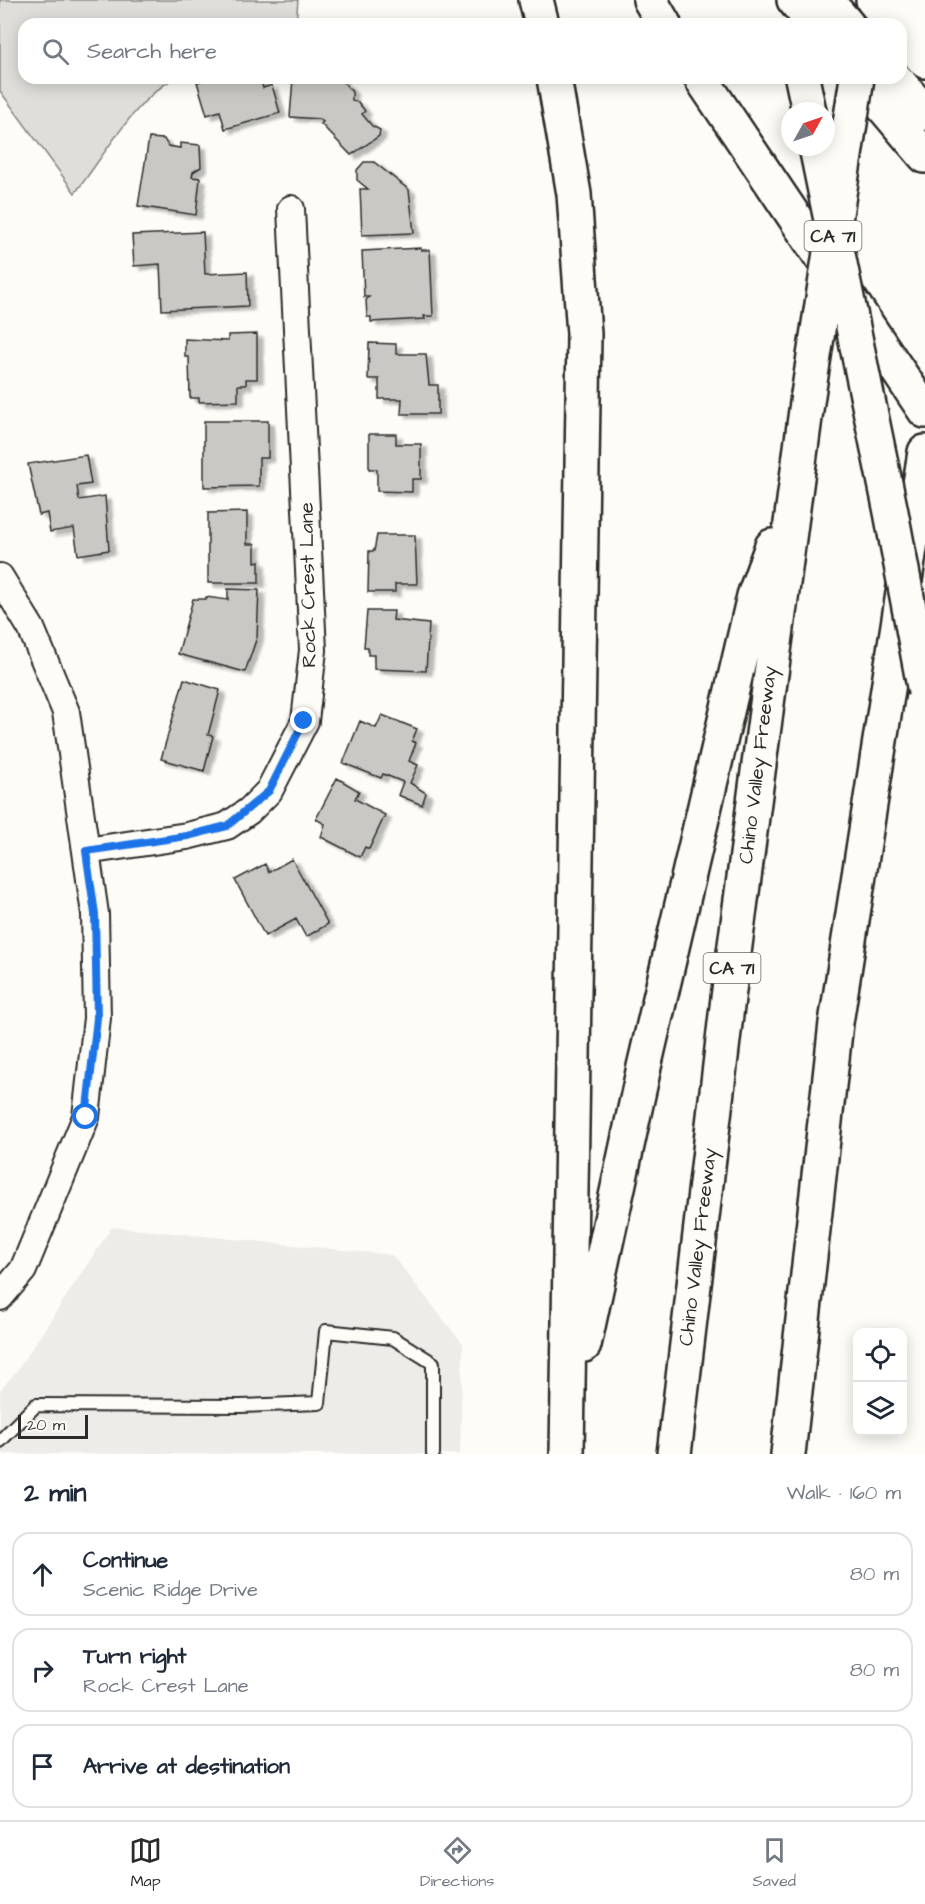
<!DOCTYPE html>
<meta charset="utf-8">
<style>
body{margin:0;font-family:"Architects Daughter",sans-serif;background:#f6f6f7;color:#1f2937}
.controls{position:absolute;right:18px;bottom:18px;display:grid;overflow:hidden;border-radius:12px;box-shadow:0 3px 15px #0003}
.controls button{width:54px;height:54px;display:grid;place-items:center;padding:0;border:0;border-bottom:2px solid #e0e1e3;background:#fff;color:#1f2937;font:30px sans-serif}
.compass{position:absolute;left:781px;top:102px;width:54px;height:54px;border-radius:50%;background:#fff;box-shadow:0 3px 15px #0003;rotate:50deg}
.scale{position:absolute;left:18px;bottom:15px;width:70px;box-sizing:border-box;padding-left:6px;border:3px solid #2b2b2b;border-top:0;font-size:16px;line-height:21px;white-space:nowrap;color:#2b2b2b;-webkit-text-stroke:4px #fdfcf7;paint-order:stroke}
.stop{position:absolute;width:18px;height:18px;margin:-14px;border:4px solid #1a73e8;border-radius:50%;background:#fff}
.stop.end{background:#1a73e8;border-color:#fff;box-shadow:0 2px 6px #0008}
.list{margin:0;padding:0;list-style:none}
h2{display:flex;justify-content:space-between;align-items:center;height:78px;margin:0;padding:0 24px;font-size:26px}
h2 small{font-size:20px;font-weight:400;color:#747a83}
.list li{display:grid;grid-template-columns:39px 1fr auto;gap:18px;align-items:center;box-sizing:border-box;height:84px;margin:0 12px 12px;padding:0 12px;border:2px solid #e0e1e3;border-radius:18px}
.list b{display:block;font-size:22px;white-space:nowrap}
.list p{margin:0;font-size:20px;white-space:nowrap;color:#747a83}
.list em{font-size:20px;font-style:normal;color:#747a83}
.icon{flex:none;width:33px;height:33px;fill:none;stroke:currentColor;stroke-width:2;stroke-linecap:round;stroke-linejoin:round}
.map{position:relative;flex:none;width:925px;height:1454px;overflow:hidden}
.search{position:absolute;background:#fff;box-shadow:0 3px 15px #0003;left:18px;right:18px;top:18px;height:66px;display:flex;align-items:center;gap:15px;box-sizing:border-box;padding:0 21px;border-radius:18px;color:#747a83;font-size:22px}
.sheet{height:366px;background:#fff}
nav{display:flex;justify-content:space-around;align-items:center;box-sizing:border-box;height:84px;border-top:2px solid #e0e1e3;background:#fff;font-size:16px;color:#747a83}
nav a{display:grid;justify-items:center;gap:3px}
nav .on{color:#2b2b2b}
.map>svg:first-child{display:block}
.built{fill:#edece8}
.green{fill:#dfdeda;stroke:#858482;stroke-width:1.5}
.building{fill:#c9c8c4;stroke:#2b2b2b;stroke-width:1.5;filter:url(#shadow)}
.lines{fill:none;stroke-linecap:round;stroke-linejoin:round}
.lane-casing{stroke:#2b2b2b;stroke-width:16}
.street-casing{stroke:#2b2b2b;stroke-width:30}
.highway-casing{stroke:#2b2b2b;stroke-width:38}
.lane{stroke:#fdfcf7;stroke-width:12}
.street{stroke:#fdfcf7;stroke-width:26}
.highway{stroke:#fdfcf7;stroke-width:33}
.highway-bridge-casing{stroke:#2b2b2b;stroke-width:38;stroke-linecap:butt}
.highway-bridge{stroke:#fdfcf7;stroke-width:33}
.route{stroke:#1a73e8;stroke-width:8}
.labels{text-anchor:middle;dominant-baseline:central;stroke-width:6;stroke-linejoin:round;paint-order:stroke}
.shield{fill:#fdfcf7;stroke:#6a6a68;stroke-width:1.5}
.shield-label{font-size:18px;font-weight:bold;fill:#2b2b2b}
.street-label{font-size:20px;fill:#2b2b2b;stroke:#fdfcf7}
</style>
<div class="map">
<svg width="925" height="1454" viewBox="0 0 925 1454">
<defs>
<filter id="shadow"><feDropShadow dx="6" dy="4" stdDeviation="1.5" flood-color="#0004"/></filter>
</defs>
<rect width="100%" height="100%" fill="#fdfcf7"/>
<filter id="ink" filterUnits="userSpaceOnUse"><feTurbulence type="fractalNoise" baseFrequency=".0167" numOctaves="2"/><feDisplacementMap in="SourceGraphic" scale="12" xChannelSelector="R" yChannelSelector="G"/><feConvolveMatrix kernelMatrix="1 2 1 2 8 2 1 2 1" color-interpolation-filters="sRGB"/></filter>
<g filter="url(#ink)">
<!-- built -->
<path class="built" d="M 112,1227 L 392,1255 L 463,1344 L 460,1454 L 0,1454 L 0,1390 L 17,1371 Z"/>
<!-- green -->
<path class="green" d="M 0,0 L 298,0 L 296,24 L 24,24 L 24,78 L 174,78 C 132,103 105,155 75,193 L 0,91 Z"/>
<!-- building -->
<path class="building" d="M 211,78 L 260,78 L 263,88 L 272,85 L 280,113 L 225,129 L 220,111 L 207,115 L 197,82 Z
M 293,78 L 342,80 L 352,92 L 352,101 L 358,102 L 365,111 L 362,114 L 372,126 L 380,130 L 379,136 L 351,155 L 321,124 L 323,122 L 320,119 L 290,117 Z
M 149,138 L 164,139 L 168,146 L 180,148 L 180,143 L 200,145 L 201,167 L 193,172 L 192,177 L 200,178 L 196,215 L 138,206 Z
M 364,162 L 374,162 L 409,190 L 414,233 L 362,235 L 360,189 L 368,189 L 357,180 L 357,170 Z
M 203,232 L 205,274 L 247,272 L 248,306 L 162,310 L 160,264 L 134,266 L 132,235 Z
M 421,248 L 421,250 L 430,250 L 433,316 L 424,316 L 425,319 L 371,322 L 371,317 L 367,317 L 366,300 L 369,297 L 364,297 L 362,251 Z
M 257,334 L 257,379 L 246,379 L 246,385 L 238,385 L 238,401 L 199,402 L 199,398 L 190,398 L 189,357 L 185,357 L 185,339 L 228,341 L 228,335 Z
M 369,343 L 396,344 L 396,354 L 426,354 L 429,385 L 438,385 L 438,414 L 401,414 L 402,399 L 379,399 L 379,379 L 368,379 Z
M 204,421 L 268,421 L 268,458 L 259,458 L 259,486 L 204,487 Z
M 369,434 L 396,434 L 396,444 L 421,444 L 421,479 L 412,479 L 412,492 L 377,491 L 377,469 L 369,469 Z
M 86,455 L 91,484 L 77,486 L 79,500 L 105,496 L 109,550 L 78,555 L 74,528 L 50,532 L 47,513 L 39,515 L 28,464 Z
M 247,512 L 247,544 L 255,544 L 255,562 L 259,561 L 259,583 L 208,583 L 208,513 Z
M 377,535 L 415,535 L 417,584 L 395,584 L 395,592 L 368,592 L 369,551 L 374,551 Z
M 228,589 L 259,590 L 257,637 L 245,672 L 178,654 L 193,599 L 206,599 L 206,597 L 228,600 Z
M 367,611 L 394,611 L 393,620 L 429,624 L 426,671 L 374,669 L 374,655 L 368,655 L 368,647 L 364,647 Z
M 184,679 L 220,690 L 208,735 L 213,736 L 204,771 L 161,759 Z
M 382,715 L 417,729 L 412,741 L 416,743 L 409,761 L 418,765 L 410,783 L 426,793 L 422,805 L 398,795 L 403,782 L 383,774 L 381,778 L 343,763 L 360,721 L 376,728 Z
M 337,778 L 359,791 L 355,799 L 385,815 L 369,849 L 365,847 L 360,857 L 321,837 L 325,824 L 316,819 Z
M 292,859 L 328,924 L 306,937 L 296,919 L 265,936 L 235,880 L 265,864 L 269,872 Z"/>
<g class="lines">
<defs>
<path id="lane" d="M 0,1441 L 36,1405 L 241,1406 L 319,1403 L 326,1331 L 393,1338 L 433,1363 L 433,1454"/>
<path id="street" d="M 0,577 L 31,628 L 66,712 L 95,914 L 97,1018 L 86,1117 L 23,1270 L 0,1297
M 86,851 L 187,836 L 227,826 L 249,811 L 269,791 L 305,721 L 313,650 L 291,209"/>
<path id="highway" d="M 536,0 L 542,24
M 650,0 L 664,24
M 794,0 L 814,24
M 826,0 L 847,24
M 873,0 L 893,24
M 908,0 L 925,20
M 901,33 L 925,61
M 554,78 L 574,194 L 584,334 L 567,1454
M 701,78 L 925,411
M 802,78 L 809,111
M 859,78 L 925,156
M 895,78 L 925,113
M 584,1345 L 644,1067 L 754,596 L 772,546
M 674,1454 L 728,998 L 808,395
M 788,1454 L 836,1023 L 925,452"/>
</defs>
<!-- lane casing -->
<use href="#lane" class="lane-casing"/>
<!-- street casing -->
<use href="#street" class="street-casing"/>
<!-- highway casing -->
<use href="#highway" class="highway-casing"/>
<!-- lane -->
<use href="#lane" class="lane"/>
<!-- street -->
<use href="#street" class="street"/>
<!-- highway -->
<use href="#highway" class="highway"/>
<defs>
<path id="highway-bridge" d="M 816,147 L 891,512 L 925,692
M 808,395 L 857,78"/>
</defs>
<!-- highway-bridge casing -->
<use href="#highway-bridge" class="highway-bridge-casing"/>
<!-- highway-bridge -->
<use href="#highway-bridge" class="highway-bridge"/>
</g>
</g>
<g class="lines" filter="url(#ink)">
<!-- route -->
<path class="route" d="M 86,1117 L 97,1018 L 95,914 L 86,851 L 187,836 L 227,826 L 269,791 L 304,721"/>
</g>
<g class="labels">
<!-- shield labels -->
<g class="shield">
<rect x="804.5" y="221" width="57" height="30" rx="4.5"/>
<rect x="703.5" y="953" width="57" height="30" rx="4.5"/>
</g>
<g class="shield-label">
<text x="833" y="236">CA 71</text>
<text x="732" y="968">CA 71</text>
</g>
<!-- street labels -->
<g class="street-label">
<text transform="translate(308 585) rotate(-91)">Rock Crest Lane</text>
<text transform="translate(758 765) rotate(-83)">Chino Valley Freeway</text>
<text transform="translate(698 1247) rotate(-83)">Chino Valley Freeway</text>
</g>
</g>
</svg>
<div class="controls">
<button><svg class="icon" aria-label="locate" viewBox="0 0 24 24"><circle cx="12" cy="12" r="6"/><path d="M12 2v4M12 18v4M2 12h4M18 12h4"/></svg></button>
<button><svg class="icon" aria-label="layers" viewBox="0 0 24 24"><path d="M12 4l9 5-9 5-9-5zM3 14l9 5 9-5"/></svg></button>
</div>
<svg class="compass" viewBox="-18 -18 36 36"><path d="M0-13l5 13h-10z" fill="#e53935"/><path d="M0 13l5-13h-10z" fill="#747a83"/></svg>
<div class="scale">20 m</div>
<div class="stop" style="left:86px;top:1117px"></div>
<div class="stop end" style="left:304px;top:721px"></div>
<div class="search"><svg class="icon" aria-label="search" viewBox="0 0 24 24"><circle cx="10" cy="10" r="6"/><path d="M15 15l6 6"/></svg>Search here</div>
</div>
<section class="sheet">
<h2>2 min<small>Walk · 160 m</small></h2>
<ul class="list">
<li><svg class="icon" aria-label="ahead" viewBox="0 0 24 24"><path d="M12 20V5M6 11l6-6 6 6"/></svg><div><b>Continue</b><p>Scenic Ridge Drive</p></div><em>80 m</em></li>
<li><svg class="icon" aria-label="right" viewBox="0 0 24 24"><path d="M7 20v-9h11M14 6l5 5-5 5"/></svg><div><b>Turn right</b><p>Rock Crest Lane</p></div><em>80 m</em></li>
<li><svg class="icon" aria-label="arrive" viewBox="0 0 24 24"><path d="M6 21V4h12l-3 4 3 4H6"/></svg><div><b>Arrive at destination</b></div></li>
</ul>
</section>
<nav>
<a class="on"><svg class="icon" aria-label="map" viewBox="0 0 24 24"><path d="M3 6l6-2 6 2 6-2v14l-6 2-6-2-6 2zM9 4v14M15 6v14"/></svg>Map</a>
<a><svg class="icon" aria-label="directions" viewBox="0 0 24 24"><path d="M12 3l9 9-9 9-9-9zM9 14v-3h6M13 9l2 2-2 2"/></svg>Directions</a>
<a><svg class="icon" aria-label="saved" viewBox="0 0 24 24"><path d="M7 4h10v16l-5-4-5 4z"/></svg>Saved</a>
</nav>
